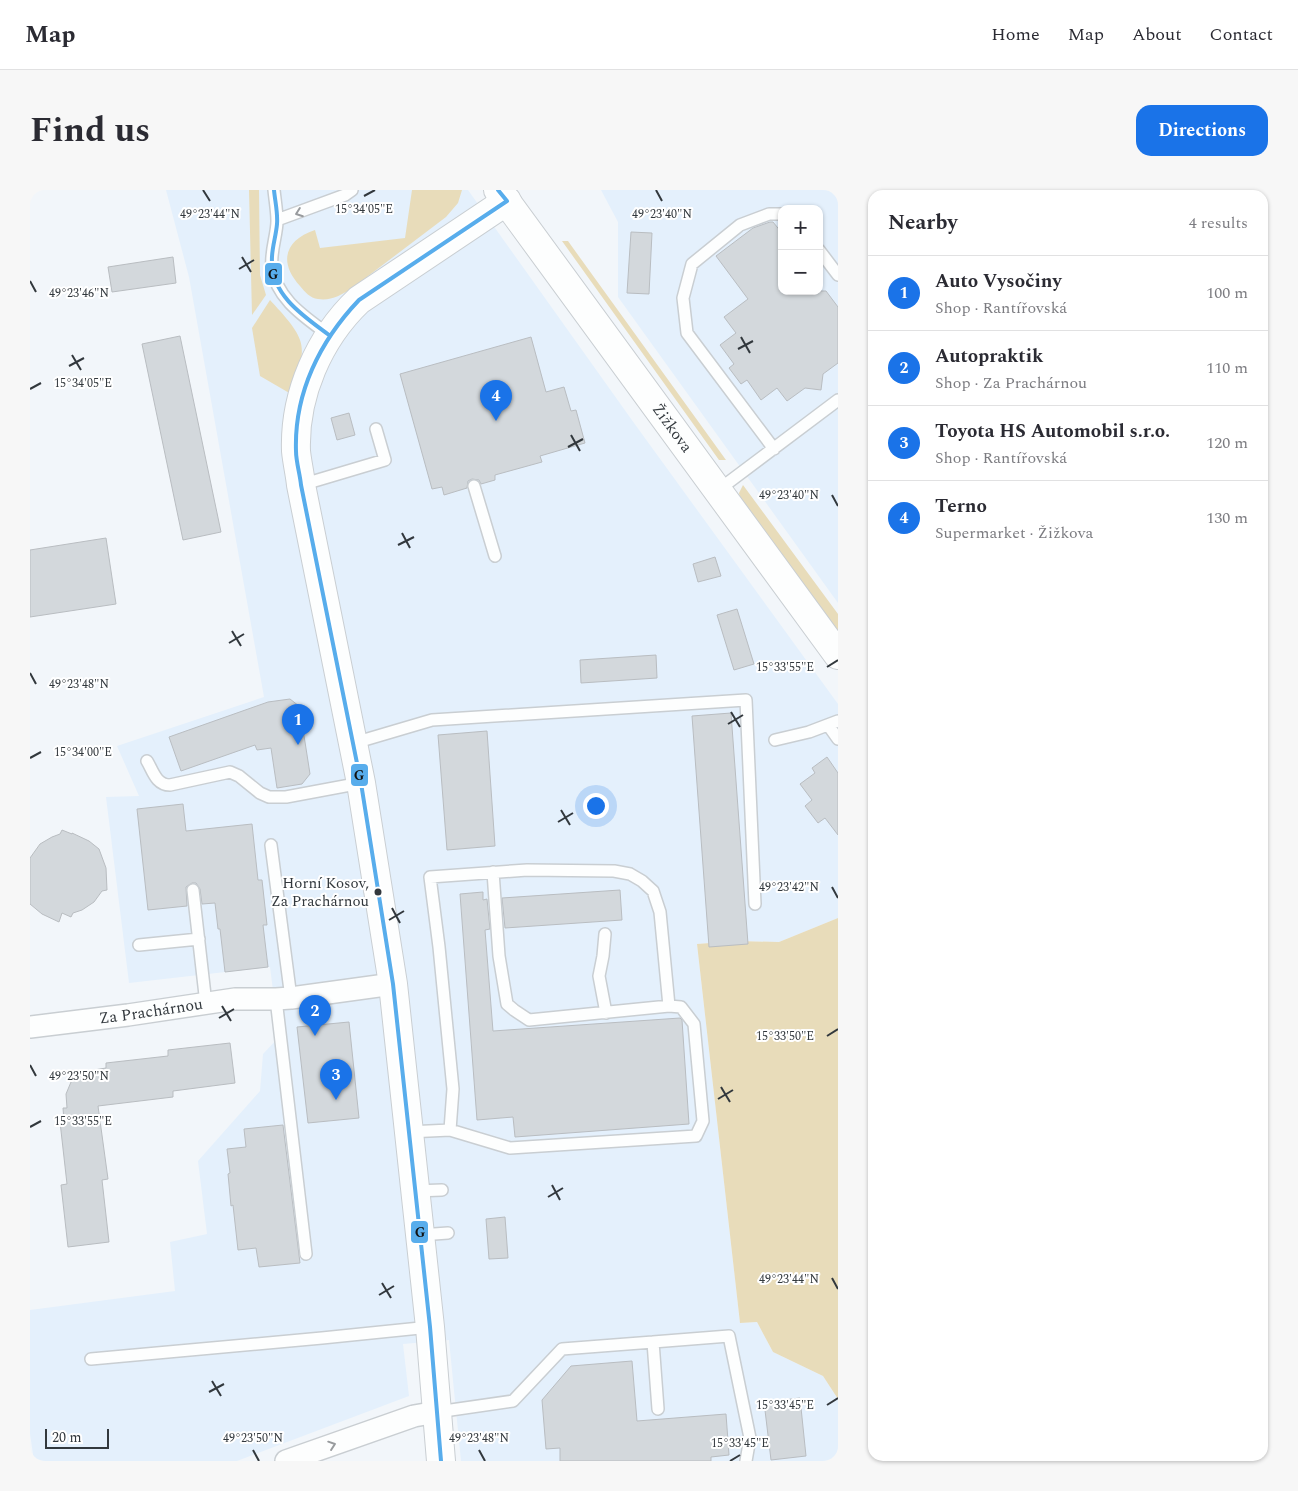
<!DOCTYPE html>
<meta charset="utf-8">
<style>
body{margin:0;font-family:Spectral,serif;background:#f7f7f7;color:#2b2b33}
.controls{position:absolute;right:15px;top:15px;display:grid;overflow:hidden;border-radius:10px;box-shadow:0 1px 4px #0004}
.controls button{width:45px;height:45px;display:grid;place-items:center;padding:0;border:0;border-bottom:1px solid #e1e1e2;background:#fff;color:#2b2b33;font:25px sans-serif}
.scale{position:absolute;left:15px;bottom:12px;width:64px;box-sizing:border-box;padding-left:5px;border:2px solid #32383d;border-top:0;font-size:14px;line-height:18px;white-space:nowrap;color:#32383d;-webkit-text-stroke:4px #fff;paint-order:stroke}
.you{position:absolute;left:565px;top:615px;width:18px;height:18px;margin:-12px;border:4px solid #fff;border-radius:50%;background:#1a73e8;box-shadow:0 0 0 8px #1a73e833}
.badge{display:grid;place-items:center;width:32px;height:32px;border-radius:50%;background:#1a73e8;color:#fff;font-size:16px;font-weight:700}
.pin{position:absolute;translate:-50% -41px;filter:drop-shadow(0 1px 2px #0008)}
.pin::after{content:'';position:absolute;top:26px;width:18px;height:15px;background:inherit;clip-path:polygon(0 0,100% 0,50% 100%)}
.list{margin:0;padding:0;list-style:none}
h2{display:flex;justify-content:space-between;align-items:center;height:65px;margin:0;padding:0 20px;font-size:21px}
h2 small{font-size:16px;font-weight:400;color:#7c7c81}
.list li{display:grid;grid-template-columns:32px 1fr auto;gap:15px;align-items:center;box-sizing:border-box;height:75px;padding:0 20px;border-top:1px solid #e1e1e2}
.list b{display:block;font-size:19px;white-space:nowrap}
.list p{margin:0;font-size:16px;white-space:nowrap;color:#7c7c81}
.list em{font-size:16px;font-style:normal;color:#7c7c81}
.map{position:relative;flex:none;width:808px;height:1271px;overflow:hidden;border-radius:15px}
header{display:flex;align-items:center;gap:30px;box-sizing:border-box;height:70px;padding:0 25px;background:#fff;border-bottom:1px solid #e1e1e2}
header strong{font-size:24px}
nav{display:flex;gap:28px;margin-inline-start:auto;font-size:18px}
.intro{display:flex;align-items:center;justify-content:space-between;box-sizing:border-box;height:120px;padding:0 30px}
h1{margin:0;font-size:35px}
.button{padding:12px 22px;border-radius:15px;background:#1a73e8;color:#fff;font-size:18px;font-weight:700}
main{display:flex;gap:30px;padding:0 30px}
aside{flex:1;background:#fff;border-radius:15px;box-shadow:0 1px 4px #0004}
.map>svg:first-child{display:block}
.built{fill:#e4f0fc;fill-rule:evenodd}
.green{fill:#e8dcba}
.building{fill:#d3d8dc;stroke:#b9bdc1}
.lines{fill:none;stroke-linecap:round;stroke-linejoin:round}
.service-casing{stroke:#c9ced2;stroke-width:14}
.minor-casing{stroke:#c9ced2;stroke-width:24}
.tertiary-casing{stroke:#c9ced2;stroke-width:30}
.secondary-casing{stroke:#c9ced2;stroke-width:30}
.service{stroke:#fdfefe;stroke-width:11}
.minor{stroke:#fdfefe;stroke-width:21}
.tertiary{stroke:#fdfefe;stroke-width:28}
.secondary{stroke:#fdfefe;stroke-width:28}
.bus-1-casing{stroke:#fff;stroke-width:8}
.bus-1{stroke:#58adec;stroke-width:4}
.oneway{stroke:#989b9e}
.ticks{fill:none;stroke:#32383d;stroke-width:2}
.bus-dot{fill:#32383d;stroke:#fff;stroke-width:2}
.labels{text-anchor:middle;dominant-baseline:central;stroke-width:4;stroke-linejoin:round;paint-order:stroke}
.bus-label{font-size:15px;fill:#32383d;stroke:#fff;text-anchor:end}
.street-label{font-size:16px;fill:#32383d;stroke:#fff}
.ticks-label{font-size:12px;text-anchor:middle;fill:#32383d;stroke:#fff;stroke-width:4;stroke-linejoin:round;paint-order:stroke}
.line-badge{stroke:#fff;stroke-width:2}
.pale-badge-label{font-size:14px;text-anchor:middle;font-weight:bold;fill:#111}
</style>
<header>
<strong>Map</strong>
<nav><a>Home</a><a>Map</a><a>About</a><a>Contact</a></nav>
</header>
<div class="intro"><h1>Find us</h1><a class="button">Directions</a></div>
<main>
<div class="map">
<svg width="808" height="1271" viewBox="0 0 808 1271">
<rect width="100%" height="100%" fill="#f2f6fa"/>
<!-- built -->
<path class="built" d="M 136,0 L 438,0 L 604,233 L 808,514 L 808,728 L 749,752 L 706,751 L 667,754 L 710,1133 L 727,1132 L 743,1162 L 793,1186 L 808,1209 L 808,1265 L 801,1271 L 431,1271 L 419,1150 L 373,1154 L 379,1206 L 207,1271 L 4,1271 L 0,1244 L 0,1120 L 145,1101 L 140,1052 L 177,1044 L 168,971 L 230,901 L 233,864 L 249,847 L 240,777 L 99,793 L 76,607 L 109,606 L 87,556 L 234,507 L 159,87 Z
M 571,0 L 808,0 L 808,413 L 588,107 L 588,32 ZM 752,19 L 789,19 L 789,101 L 752,101 Z"/>
<!-- green -->
<path class="green" d="M 219,0 L 229,0 L 230,85 L 236,105 L 222,125 Z
M 382,0 L 432,0 L 428,13 L 416,27 L 321,99 C 311,105 301,111 288,109 C 280,108 275,102 270,96 C 248,72 255,50 285,40 L 290,58 L 375,48 Z
M 532,51 L 538,51 L 543,58 L 696,270 L 689,270 Z
M 240,110 C 249,120 266,137 270,150 C 276,167 266,188 261,204 L 230,186 L 222,138 Z
M 713,295 L 808,424 L 808,441 L 710,308 L 709,303 Z
M 808,728 L 808,1209 L 793,1186 L 743,1162 L 727,1132 L 710,1133 L 667,754 L 706,751 L 749,752 Z"/>
<!-- building -->
<path class="building" d="M 740,32 L 743,32 L 752,43 L 752,101 L 796,101 L 808,117 L 808,173 L 793,184 L 791,200 L 775,198 L 757,211 L 747,198 L 731,210 L 717,190 L 711,194 L 699,178 L 704,174 L 690,155 L 706,143 L 694,127 L 718,109 L 686,66 L 723,38 Z
M 601,42 L 622,43 L 619,104 L 597,103 Z
M 143,67 L 146,93 L 82,102 L 78,77 Z
M 150,146 L 191,342 L 153,350 L 112,154 Z
M 501,147 L 516,202 L 534,197 L 541,221 L 546,220 L 555,253 L 510,266 L 512,272 L 465,285 L 465,290 L 451,294 L 449,290 L 442,289 L 438,291 L 437,298 L 414,305 L 412,297 L 402,299 L 370,184 Z
M 319,223 L 325,245 L 307,250 L 301,228 Z
M 76,348 L 86,414 L 0,427 L 0,360 Z
M 685,367 L 691,386 L 668,392 L 663,374 Z
M 707,419 L 724,474 L 704,480 L 687,425 Z
M 626,465 L 627,488 L 551,493 L 550,470 Z
M 260,509 L 269,516 L 275,552 L 280,584 L 272,594 L 247,598 L 241,558 L 227,560 L 225,555 L 151,581 L 139,547 L 238,512 Z
M 701,523 L 718,754 L 679,757 L 662,526 Z
M 457,541 L 465,656 L 417,660 L 408,545 Z
M 797,567 L 808,583 L 808,645 L 795,628 L 788,633 L 775,616 L 782,610 L 770,594 L 785,583 L 782,578 Z
M 153,614 L 156,641 L 222,634 L 228,690 L 232,690 L 237,735 L 233,735 L 238,777 L 195,782 L 190,739 L 188,739 L 185,713 L 172,714 L 170,699 L 166,693 L 162,693 L 156,697 L 157,716 L 118,720 L 107,619 Z
M 32,640 L 42,644 L 42,643 L 59,651 L 69,659 L 76,678 L 77,700 L 72,701 L 64,712 L 52,720 L 43,723 L 41,727 L 32,723 L 29,732 L 12,724 L 0,714 L 0,668 L 10,654 L 22,647 L 30,644 Z
M 590,700 L 592,730 L 475,738 L 472,708 Z
M 453,702 L 453,710 L 457,709 L 460,739 L 455,740 L 463,841 L 650,828 L 652,830 L 659,934 L 485,947 L 483,927 L 447,930 L 430,704 Z
M 319,832 L 329,928 L 278,933 L 267,837 Z
M 200,853 L 205,893 L 143,901 L 143,907 L 68,916 L 78,989 L 72,990 L 79,1052 L 38,1057 L 31,995 L 37,994 L 30,932 L 34,931 L 33,918 L 37,918 L 36,904 L 41,892 L 51,885 L 64,882 L 64,880 L 76,878 L 76,873 L 138,866 L 138,860 Z
M 253,935 L 270,1073 L 229,1077 L 226,1058 L 208,1060 L 203,1015 L 201,1016 L 198,984 L 200,983 L 197,959 L 216,957 L 214,939 Z
M 475,1027 L 478,1068 L 459,1069 L 456,1029 Z
M 602,1171 L 607,1231 L 696,1224 L 699,1265 L 681,1267 L 681,1271 L 530,1271 L 530,1258 L 516,1259 L 512,1210 L 541,1176 Z
M 770,1208 L 776,1266 L 741,1270 L 734,1212 Z"/>
<g class="lines">
<defs>
<path id="service" d="M 244,0 C 245,10 247,21 247,31 C 247,45 240,62 242,77 C 246,109 275,127 299,145
M 247,30 L 315,5 L 322,0
M 789,60 L 808,85
M 744,259 L 657,143 L 653,108 L 662,74 L 710,35 L 739,24 L 752,24
M 271,295 L 355,270 L 346,239
M 444,296 L 465,366
M 687,301 L 808,210
M 798,535 L 808,549
M 745,550 L 779,542 L 808,531
M 324,553 L 402,530 L 716,510 L 725,714
M 117,571 C 123,581 126,595 140,595 L 200,582 L 209,586 L 230,603 L 239,607 L 256,607 L 331,593
M 241,655 L 261,808
M 163,700 L 176,814
M 575,744 L 573,766 L 569,786 L 576,823
M 109,755 L 169,749
M 246,809 L 276,1064
M 420,940 L 423,899 L 409,757 L 400,687 L 497,680 L 584,681 L 600,684 L 612,691 L 623,701 L 630,722 L 639,816
M 378,942 L 420,940 L 480,958 L 666,946 L 673,931 L 664,834 L 651,817 L 639,816 L 499,830 L 484,820 L 477,814 L 469,766 L 463,682
M 385,1001 L 412,1000
M 390,1045 L 418,1043
M 623,1152 L 699,1146 L 720,1248 L 716,1271
M 61,1169 L 292,1148 L 400,1137
M 407,1222 L 483,1211 L 532,1159 L 623,1152 L 628,1219"/>
<g id="minor">
<path id="s1" d="M 0,837 L 98,825 L 205,809 L 246,809 L 261,808 L 363,794"/>
<path d="M 256,1271 L 384,1226 L 407,1222"/>
</g>
<path id="tertiary" d="M 411,1271 L 400,1137 L 363,794 L 331,593 L 271,295 C 270,284 267,272 266,261 C 264,205 289,148 329,110 L 477,11"/>
<g id="secondary">
<path id="s2" d="M 468,0 L 808,465"/>
</g>
</defs>
<!-- service casing -->
<use href="#service" class="service-casing"/>
<!-- minor casing -->
<use href="#minor" class="minor-casing"/>
<!-- tertiary casing -->
<use href="#tertiary" class="tertiary-casing"/>
<!-- secondary casing -->
<use href="#secondary" class="secondary-casing"/>
<!-- service -->
<use href="#service" class="service"/>
<!-- minor -->
<use href="#minor" class="minor"/>
<!-- tertiary -->
<use href="#tertiary" class="tertiary"/>
<!-- secondary -->
<use href="#secondary" class="secondary"/>
<defs>
<path id="bus-1" d="M 244,0 C 245,11 248,23 247,34 C 246,47 241,60 242,72 C 242,106 275,127 299,145
M 411,1271 L 400,1137 L 363,794 L 331,593 L 271,295 C 270,284 266,272 266,261 C 264,203 290,151 329,110 L 477,11 L 468,0"/>
</defs>
<!-- bus-1 casing -->
<use href="#bus-1" class="bus-1-casing"/>
<!-- bus-1 -->
<use href="#bus-1" class="bus-1"/>
</g>
<!-- one-way arrows -->
<defs><path id="oneway-chevron" d="M-2-3.5L2.5 0L-2 3.5" fill="none" stroke-width="1.6" stroke-linecap="round" stroke-linejoin="round" transform="scale(1.25)"/></defs>
<g class="oneway">
<use href="#oneway-chevron" transform="translate(269 23) rotate(160)"/>
<use href="#oneway-chevron" transform="translate(302 1255) rotate(-19)"/>
</g>
<!-- ticks -->
<path class="ticks" d="M 173,0 L 180,11M 626,0 L 632,11M 334,6 L 345,0M 212,67 L 221,82M 209,79 L 224,70M 0,91 L 6,102M 711,147 L 720,163M 708,159 L 723,151M 42,165 L 51,180M 39,176 L 54,168M 0,199 L 11,193M 541,245 L 550,261M 538,257 L 553,249M 802,305 L 808,316M 372,343 L 380,358M 368,355 L 384,347M 202,441 L 211,456M 199,453 L 214,444M 797,477 L 808,470M 0,483 L 6,494M 701,522 L 710,537M 698,534 L 713,525M 0,568 L 11,562M 531,620 L 540,635M 528,632 L 543,623M 802,697 L 808,708M 362,718 L 370,733M 359,730 L 374,721M 192,816 L 201,831M 189,828 L 204,819M 797,846 L 808,839M 0,875 L 6,886M 691,897 L 700,912M 688,909 L 703,900M 0,937 L 11,931M 522,995 L 530,1010M 518,1007 L 533,998M 802,1088 L 808,1099M 352,1093 L 361,1108M 349,1105 L 364,1096M 182,1191 L 191,1206M 179,1202 L 194,1194M 797,1215 L 808,1208M 223,1260 L 229,1271M 449,1260 L 455,1271M 700,1271 L 710,1265"/>
<!-- markers -->
<circle class="bus-dot" cx="348" cy="702" r="4.5"/>
<g class="labels">
<!-- bus labels -->
<g class="bus-label">
<text x="339" y="693">Horní Kosov,<tspan x="339" dy="18">Za Prachárnou</tspan></text>
</g>
<!-- street labels -->
<g class="street-label">
<text stroke="none"><textPath href="#s2" startOffset="295">Žižkova</textPath></text>
<text stroke="none"><textPath href="#s1" startOffset="122">Za Prachárnou</textPath></text>
</g>
</g>
<g class="ticks-label">
<text x="334" y="23">15°34'05"E</text>
<text x="180" y="28">49°23'44"N</text>
<text x="632" y="28">49°23'40"N</text>
<text x="49" y="107">49°23'46"N</text>
<text x="53" y="197">15°34'05"E</text>
<text x="759" y="309">49°23'40"N</text>
<text x="755" y="481">15°33'55"E</text>
<text x="49" y="498">49°23'48"N</text>
<text x="53" y="566">15°34'00"E</text>
<text x="759" y="701">49°23'42"N</text>
<text x="755" y="850">15°33'50"E</text>
<text x="49" y="890">49°23'50"N</text>
<text x="53" y="935">15°33'55"E</text>
<text x="759" y="1093">49°23'44"N</text>
<text x="755" y="1219">15°33'45"E</text>
<text x="223" y="1252">49°23'50"N</text>
<text x="449" y="1252">49°23'48"N</text>
<text x="710" y="1257">15°33'45"E</text>
</g>
<g class="line-badge">
<rect x="234" y="72" width="19" height="24" rx="5" fill="#58adec"/>
<rect x="320" y="573" width="19" height="24" rx="5" fill="#58adec"/>
<rect x="380" y="1030" width="19" height="24" rx="5" fill="#58adec"/>
</g>
<g class="pale-badge-label">
<text x="243" y="89">G</text>
<text x="329" y="590">G</text>
<text x="390" y="1047">G</text>
</g>
</svg>
<div class="controls">
<button>+</button>
<button>−</button>
</div>
<div class="scale">20 m</div>
<div class="you"></div>
<div class="pin badge" style="left:268px;top:555px">1</div>
<div class="pin badge" style="left:285px;top:846px">2</div>
<div class="pin badge" style="left:306px;top:910px">3</div>
<div class="pin badge" style="left:466px;top:231px">4</div>
</div>
<aside>
<h2>Nearby<small>4 results</small></h2>
<ul class="list">
<li><span class="badge">1</span><div><b>Auto Vysočiny</b><p>Shop · Rantířovská</p></div><em>100 m</em></li>
<li><span class="badge">2</span><div><b>Autopraktik</b><p>Shop · Za Prachárnou</p></div><em>110 m</em></li>
<li><span class="badge">3</span><div><b>Toyota HS Automobil s.r.o.</b><p>Shop · Rantířovská</p></div><em>120 m</em></li>
<li><span class="badge">4</span><div><b>Terno</b><p>Supermarket · Žižkova</p></div><em>130 m</em></li>
</ul>
</aside>
</main>
